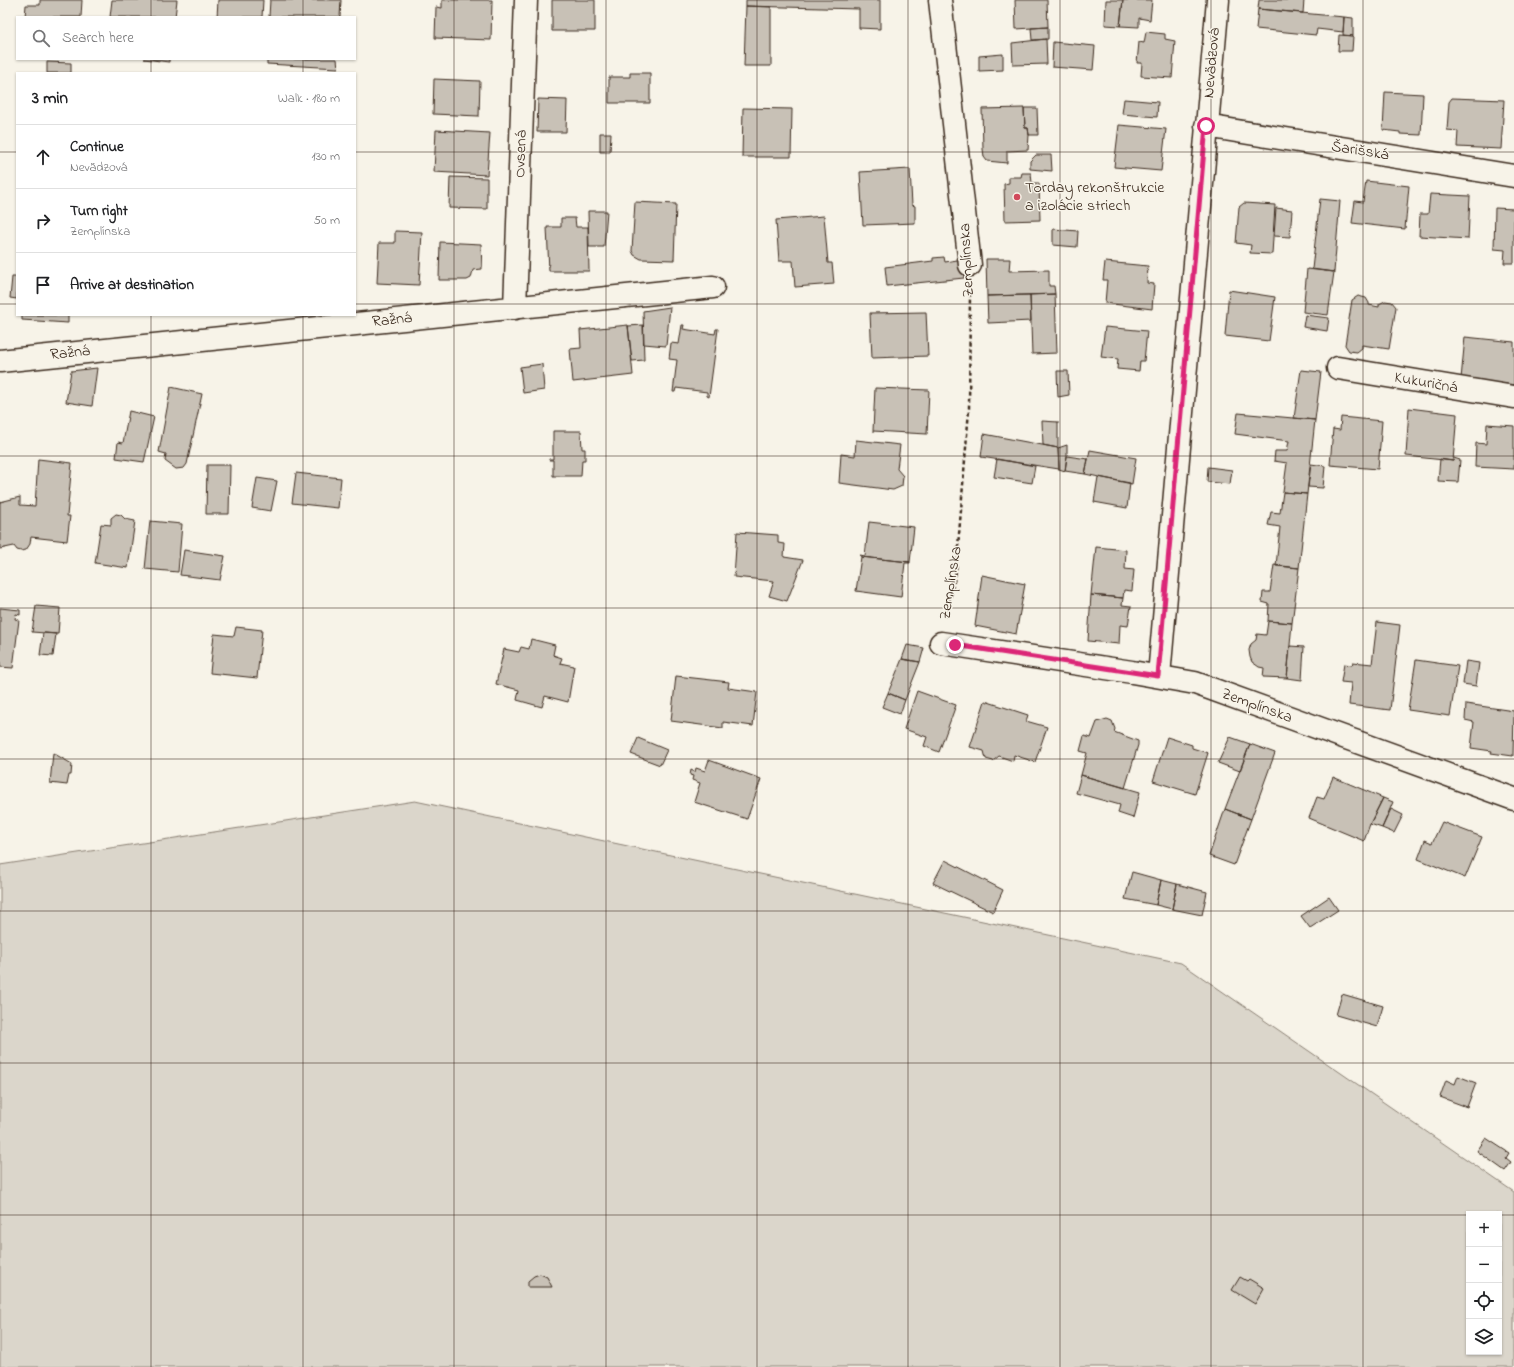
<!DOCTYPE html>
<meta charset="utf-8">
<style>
body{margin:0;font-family:"Indie Flower",sans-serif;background:#f6f6f6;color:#202124}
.controls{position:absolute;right:12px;bottom:12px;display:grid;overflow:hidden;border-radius:0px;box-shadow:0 1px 3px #0004}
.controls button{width:36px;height:36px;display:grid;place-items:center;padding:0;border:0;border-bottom:1px solid #e0e0e0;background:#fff;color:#202124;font:20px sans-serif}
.stop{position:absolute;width:12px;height:12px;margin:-9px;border:3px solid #db2777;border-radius:50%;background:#fff}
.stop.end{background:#db2777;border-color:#fff;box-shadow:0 1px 4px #0008}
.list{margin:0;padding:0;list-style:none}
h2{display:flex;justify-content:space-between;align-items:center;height:52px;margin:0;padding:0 16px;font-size:17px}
h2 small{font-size:13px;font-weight:400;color:#757577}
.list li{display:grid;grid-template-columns:26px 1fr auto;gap:12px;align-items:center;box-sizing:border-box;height:64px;padding:0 16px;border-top:1px solid #e0e0e0}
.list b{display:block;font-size:15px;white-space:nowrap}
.list p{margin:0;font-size:13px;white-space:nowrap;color:#757577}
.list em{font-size:13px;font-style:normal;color:#757577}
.icon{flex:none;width:22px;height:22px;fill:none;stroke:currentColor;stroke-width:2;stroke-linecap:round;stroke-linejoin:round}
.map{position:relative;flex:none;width:1514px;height:1367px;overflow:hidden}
.search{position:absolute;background:#fff;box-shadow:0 1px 3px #0004;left:16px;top:16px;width:340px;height:44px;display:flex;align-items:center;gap:10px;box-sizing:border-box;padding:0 14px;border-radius:0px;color:#757577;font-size:15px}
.panel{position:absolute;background:#fff;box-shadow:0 1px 3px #0004;left:16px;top:72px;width:340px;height:244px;border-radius:0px}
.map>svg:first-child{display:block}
.green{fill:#dbd6cb;stroke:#8b8074;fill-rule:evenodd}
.building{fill:#c8c1b6;stroke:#3b2a1e}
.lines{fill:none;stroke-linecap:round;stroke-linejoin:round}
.minor-casing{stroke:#3b2a1e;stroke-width:25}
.path{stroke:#3b2a1e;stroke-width:2.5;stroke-dasharray:4 3;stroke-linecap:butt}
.minor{stroke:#f7f3e8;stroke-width:22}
.route{stroke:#db2777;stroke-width:5}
.grid{fill:none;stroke:#3b2a1e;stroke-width:1;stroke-opacity:0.55}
.poi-dot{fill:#d1495b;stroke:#f7f3e8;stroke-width:1.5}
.labels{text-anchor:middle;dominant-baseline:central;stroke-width:3;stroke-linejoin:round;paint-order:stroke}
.street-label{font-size:16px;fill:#3b2a1e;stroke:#f7f3e8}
.poi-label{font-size:16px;fill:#3b2a1e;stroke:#f7f3e8;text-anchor:start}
</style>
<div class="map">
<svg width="1514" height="1367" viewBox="0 0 1514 1367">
<rect width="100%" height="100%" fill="#f7f3e8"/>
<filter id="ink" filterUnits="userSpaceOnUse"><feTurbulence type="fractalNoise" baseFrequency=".025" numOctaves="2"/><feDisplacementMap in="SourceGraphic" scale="8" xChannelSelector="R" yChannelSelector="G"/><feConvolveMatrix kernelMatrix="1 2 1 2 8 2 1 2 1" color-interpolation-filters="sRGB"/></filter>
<g filter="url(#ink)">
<!-- green -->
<path class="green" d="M 415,801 L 1181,963 L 1514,1192 L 1514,1367 L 0,1367 L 0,865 ZM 1469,1214 L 1499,1214 L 1499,1352 L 1469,1352 Z"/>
<!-- building -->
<path class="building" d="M 40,0 L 82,0 L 81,17 L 25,17 L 26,5 L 40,5 Z
M 112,0 L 177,0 L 175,17 L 110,17 Z
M 218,0 L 263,0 L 262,17 L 217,17 Z
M 270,0 L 341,0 L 340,17 L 269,17 Z
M 442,0 L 492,0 L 491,40 L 435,38 L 436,7 L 442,8 Z
M 552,0 L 595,0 L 595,31 L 552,31 Z
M 746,0 L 880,0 L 880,29 L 859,28 L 859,9 L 746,6 Z
M 1015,0 L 1047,0 L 1048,27 L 1016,29 Z
M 1106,0 L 1123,0 L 1120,26 L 1105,25 Z
M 1123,0 L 1152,0 L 1150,20 L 1139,18 L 1139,27 L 1120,26 Z
M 1259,0 L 1304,0 L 1303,13 L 1258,9 Z
M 746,6 L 771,7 L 771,66 L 744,66 Z
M 1258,9 L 1344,17 L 1343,32 L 1317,29 L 1316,35 L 1256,29 Z
M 1344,17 L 1353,18 L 1353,36 L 1343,35 Z
M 1048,27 L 1048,39 L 1032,40 L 1031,28 Z
M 1146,32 L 1165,34 L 1165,39 L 1175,41 L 1172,78 L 1141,76 L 1142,63 L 1137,63 L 1139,42 L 1144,43 Z
M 1339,35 L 1353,36 L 1352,51 L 1338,51 Z
M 1046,39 L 1047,64 L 1013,65 L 1012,43 Z
M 1053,42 L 1095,46 L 1093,70 L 1052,67 Z
M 1003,54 L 1003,70 L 979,71 L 979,56 Z
M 144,59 L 169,59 L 169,62 Z
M 267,59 L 337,59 L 338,68 L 267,64 Z
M 47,62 L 71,63 L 71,73 L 47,73 Z
M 630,73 L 650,73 L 650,103 L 609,103 L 609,77 L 630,77 Z
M 434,79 L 480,81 L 479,116 L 433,114 Z
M 1385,92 L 1423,94 L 1421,135 L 1400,134 L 1400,132 L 1383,130 Z
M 1452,98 L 1504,100 L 1501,149 L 1457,147 L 1458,131 L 1447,130 L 1449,102 Z
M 538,99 L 567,100 L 566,132 L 537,132 Z
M 1124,99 L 1158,102 L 1157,117 L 1122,114 Z
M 743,108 L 792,109 L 791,157 L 742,157 Z
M 1024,108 L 1025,128 L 1028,128 L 1029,135 L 1028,150 L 1007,151 L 1007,163 L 987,161 L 984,157 L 983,149 L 982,109 Z
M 1024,108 L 1037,108 L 1038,135 L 1029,135 L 1028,128 L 1025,128 Z
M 1119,125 L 1166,129 L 1161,171 L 1114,167 Z
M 436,130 L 490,133 L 487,175 L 434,172 Z
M 600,133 L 611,133 L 610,152 L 600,152 Z
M 1036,155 L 1051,155 L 1052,171 L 1030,169 L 1030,161 Z
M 910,169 L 912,205 L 915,206 L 915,223 L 863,225 L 860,172 Z
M 1022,173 L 1031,173 L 1032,183 L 1039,183 L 1040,220 L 1005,221 L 1004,184 L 1009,183 L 1009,177 L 1021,177 Z
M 450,177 L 487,178 L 487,209 L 449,208 Z
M 1366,181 L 1409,186 L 1405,229 L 1352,223 L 1355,201 L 1363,202 Z
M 1430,194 L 1470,196 L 1468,239 L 1419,236 L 1420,214 L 1428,214 Z
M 1320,199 L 1340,201 L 1334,272 L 1312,269 Z
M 635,202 L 676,204 L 674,260 L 641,259 L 634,255 L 632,251 Z
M 1244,203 L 1275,205 L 1272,254 L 1250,253 L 1251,245 L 1236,243 L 1239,207 Z
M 1276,208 L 1292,210 L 1290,237 L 1274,236 Z
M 1495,208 L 1514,209 L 1514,263 L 1504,263 L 1505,250 L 1494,249 Z
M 588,211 L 607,211 L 604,247 L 589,247 Z
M 824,216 L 828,263 L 832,263 L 834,284 L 795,287 L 793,261 L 779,261 L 776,220 Z
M 561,218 L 575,218 L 576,227 L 588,227 L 589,271 L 549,271 L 547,227 L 561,227 Z
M 1053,229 L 1078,231 L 1077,247 L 1053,245 Z
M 395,231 L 422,232 L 419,285 L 377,283 L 379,243 L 395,243 Z
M 440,242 L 481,244 L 482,269 L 473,270 L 471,278 L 467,280 L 439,280 Z
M 944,257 L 945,262 L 963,259 L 964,278 L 887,286 L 885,267 L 933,261 L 933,258 Z
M 986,259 L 1010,259 L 1009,271 L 1049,270 L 1049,286 L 1054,286 L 1055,294 L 987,296 Z
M 1105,262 L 1148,266 L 1147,283 L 1154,284 L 1152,309 L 1105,303 L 1107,280 L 1103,280 Z
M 1307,269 L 1334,272 L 1328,315 L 1303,312 Z
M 12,277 L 17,277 L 17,299 L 10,298 Z
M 1229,290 L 1275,297 L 1269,341 L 1225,336 Z
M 1055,294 L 1057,353 L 1032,354 L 1030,295 Z
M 1030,295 L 1031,321 L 988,323 L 987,296 Z
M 1358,296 L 1366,298 L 1369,303 L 1369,305 L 1379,307 L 1379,304 L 1385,301 L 1392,302 L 1396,307 L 1389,349 L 1362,345 L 1362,348 L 1357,352 L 1349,351 L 1345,345 L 1352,300 Z
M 670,307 L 666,346 L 644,344 L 643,311 Z
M 926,312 L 928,356 L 872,358 L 870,313 Z
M 22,315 L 68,315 L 68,323 L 22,320 Z
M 1305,315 L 1329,318 L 1327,331 L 1303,327 Z
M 628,325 L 633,375 L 573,382 L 570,349 L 581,348 L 580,330 Z
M 643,325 L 644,360 L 632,361 L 628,326 Z
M 682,325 L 684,325 L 683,329 L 715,334 L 716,329 L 718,329 L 709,397 L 707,396 L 707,392 L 676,388 L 675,392 L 673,392 L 677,360 L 669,359 L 671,343 L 679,344 Z
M 1105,327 L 1147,331 L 1144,361 L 1140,361 L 1139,371 L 1117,369 L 1118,359 L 1101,357 Z
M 1465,337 L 1514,342 L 1514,385 L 1461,379 Z
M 542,364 L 544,390 L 523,393 L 520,367 Z
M 97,368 L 92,406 L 66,402 L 71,371 Z
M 1301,370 L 1321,372 L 1315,420 L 1294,418 Z
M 1057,371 L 1068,371 L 1069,395 L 1058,397 Z
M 171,387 L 202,394 L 187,464 L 184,468 L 176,469 L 165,461 L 166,454 L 159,452 Z
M 875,388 L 929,390 L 927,434 L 873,431 Z
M 1409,408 L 1457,414 L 1453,461 L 1406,456 Z
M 129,411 L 154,417 L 144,462 L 116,458 L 118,442 L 123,443 Z
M 1238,413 L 1315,420 L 1307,494 L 1283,492 L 1287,463 L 1274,461 L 1275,451 L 1287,451 L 1289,441 L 1235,434 Z
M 1341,417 L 1382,421 L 1378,469 L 1330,465 L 1333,429 L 1340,430 Z
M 1042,421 L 1058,422 L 1058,448 L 1043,445 Z
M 1487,424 L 1514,426 L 1514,469 L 1475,467 L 1476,443 L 1486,444 Z
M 553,431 L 581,431 L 582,449 L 585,449 L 585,460 L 582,460 L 581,476 L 553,476 L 553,460 L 549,460 L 549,459 L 553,459 Z
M 984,434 L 1058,448 L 1059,469 L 981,457 Z
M 856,440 L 900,445 L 897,469 L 903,476 L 902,486 L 893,490 L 839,483 L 841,454 L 855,456 Z
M 1067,445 L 1067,456 L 1065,471 L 1059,469 L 1058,448 Z
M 1090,450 L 1136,458 L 1132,484 L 1085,474 Z
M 1067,456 L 1088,459 L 1085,474 L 1065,471 Z
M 1454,458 L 1460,460 L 1458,482 L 1438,481 L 1440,459 L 1453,461 Z
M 38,459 L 72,463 L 67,516 L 70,516 L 67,541 L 31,537 L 30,544 L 26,550 L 21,551 L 17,550 L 14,546 L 0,549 L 0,502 L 20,497 L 20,505 L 35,506 Z
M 997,459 L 1035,466 L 1032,483 L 994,477 Z
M 1311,464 L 1325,466 L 1323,488 L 1308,487 Z
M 207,465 L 230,465 L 229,514 L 206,514 Z
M 1208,467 L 1232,470 L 1230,484 L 1207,482 Z
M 296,473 L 341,478 L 338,508 L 292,503 Z
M 1098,477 L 1130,483 L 1127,508 L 1094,502 Z
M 257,478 L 277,481 L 271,511 L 252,508 Z
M 1283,492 L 1307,494 L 1299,568 L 1276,566 L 1280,527 L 1268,525 L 1271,512 L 1280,513 Z
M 116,514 L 121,515 L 125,519 L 135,521 L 128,568 L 95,563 L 101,524 L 111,525 L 111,518 Z
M 150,521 L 182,524 L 178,572 L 145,569 Z
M 869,522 L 914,527 L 910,562 L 861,557 L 860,555 L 865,556 Z
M 737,532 L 778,535 L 778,543 L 785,544 L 784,557 L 803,560 L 787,601 L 769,596 L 774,581 L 734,577 Z
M 1096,547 L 1126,550 L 1125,569 L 1134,570 L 1132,591 L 1124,590 L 1123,598 L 1091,595 Z
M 184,550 L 225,556 L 220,580 L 180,575 Z
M 861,557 L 910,562 L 910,563 L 905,563 L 901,597 L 856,591 Z
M 1274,565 L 1299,568 L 1292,623 L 1268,621 L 1269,604 L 1262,602 L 1263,592 L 1270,592 Z
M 982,575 L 1025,584 L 1016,634 L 975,626 Z
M 1091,595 L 1123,598 L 1122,605 L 1131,606 L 1128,626 L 1120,625 L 1119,644 L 1088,641 Z
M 36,606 L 60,608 L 58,634 L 32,632 Z
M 0,608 L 20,610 L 20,615 L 16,614 L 15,619 L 19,620 L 13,668 L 0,667 Z
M 1268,621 L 1292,623 L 1287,678 L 1263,677 L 1264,668 L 1259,667 L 1252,662 L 1250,657 L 1249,650 L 1251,644 L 1256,640 L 1257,634 L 1266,635 Z
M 1377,622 L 1400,625 L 1390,710 L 1349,705 L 1351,683 L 1341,682 L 1344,664 L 1352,665 L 1353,662 L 1372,664 Z
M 236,627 L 262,630 L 257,678 L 210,673 L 214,634 L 234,636 Z
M 43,633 L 56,634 L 53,656 L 40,655 Z
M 531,639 L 555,645 L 553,655 L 562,658 L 560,663 L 574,666 L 568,702 L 545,696 L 542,707 L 517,700 L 519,690 L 496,684 L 504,649 L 519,652 L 521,647 L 529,649 Z
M 907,645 L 924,648 L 920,662 L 902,659 Z
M 1290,646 L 1304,647 L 1302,680 L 1287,678 Z
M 902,659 L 920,662 L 905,700 L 888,693 Z
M 1416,660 L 1458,666 L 1450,716 L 1408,710 Z
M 1466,661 L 1479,663 L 1476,686 L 1463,684 Z
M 676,676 L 729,682 L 728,688 L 757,692 L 753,726 L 723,722 L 723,728 L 671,721 Z
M 917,691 L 956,705 L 939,752 L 924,746 L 927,737 L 904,729 Z
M 888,693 L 905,700 L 900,714 L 882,707 Z
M 985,701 L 1028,715 L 1026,721 L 1047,727 L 1035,762 L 1014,755 L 1013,761 L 999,756 L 993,761 L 986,759 L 984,751 L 970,747 Z
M 1466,704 L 1514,711 L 1513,756 L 1491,753 L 1492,751 L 1471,748 L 1474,722 L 1465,720 Z
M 1107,719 L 1112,721 L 1115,729 L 1114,732 L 1138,741 L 1138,745 L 1125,788 L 1081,775 L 1087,753 L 1080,751 L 1084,736 L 1091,738 L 1097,722 Z
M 1167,737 L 1192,745 L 1192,748 L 1208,753 L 1195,794 L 1153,781 Z
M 1230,737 L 1250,744 L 1240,771 L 1218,763 Z
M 638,738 L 667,750 L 660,765 L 631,754 Z
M 1250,744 L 1275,753 L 1251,819 L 1225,809 Z
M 53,753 L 72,764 L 71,775 L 69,775 L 67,785 L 50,783 Z
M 709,760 L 761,779 L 747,819 L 694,802 L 700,783 L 692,780 L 693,776 L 690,775 L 691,770 L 695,772 L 696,768 L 705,771 Z
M 1081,775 L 1140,792 L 1133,818 L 1118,813 L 1120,805 L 1076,793 Z
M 1333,777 L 1383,798 L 1370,824 L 1364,841 L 1309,818 L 1317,797 L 1324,799 Z
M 1383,798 L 1393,802 L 1382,828 L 1370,824 Z
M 1225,809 L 1251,819 L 1234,865 L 1209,856 Z
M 1391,809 L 1403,815 L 1394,833 L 1382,828 Z
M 1442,822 L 1482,837 L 1465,878 L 1418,859 L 1425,840 L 1432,843 Z
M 945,860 L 1003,890 L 993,912 L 933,883 Z
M 1132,872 L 1161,880 L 1156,905 L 1125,899 Z
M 1161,880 L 1177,884 L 1172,909 L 1156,905 Z
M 1177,884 L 1207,892 L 1202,915 L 1172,909 Z
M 1329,897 L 1338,910 L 1310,928 L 1301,916 Z
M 1342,994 L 1383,1006 L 1377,1027 L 1336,1015 Z
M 1458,1076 L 1476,1083 L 1467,1107 L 1440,1097 L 1446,1080 L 1455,1084 Z
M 1486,1138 L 1509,1153 L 1506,1158 L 1511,1162 L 1505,1171 L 1477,1151 Z
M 540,1274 L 547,1277 L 552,1287 L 528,1287 L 528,1281 L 534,1276 Z
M 1240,1277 L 1247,1281 L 1249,1279 L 1264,1288 L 1255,1304 L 1232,1290 Z"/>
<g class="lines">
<defs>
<path id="minor" d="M 940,0 L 970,265
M 1206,126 L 1514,176
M 515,308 L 526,0
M 0,361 L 713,287
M 1338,368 L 1514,397
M 941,643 L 1132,672 L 1195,683 L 1514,799
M 1159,676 L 1218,0"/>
</defs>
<!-- minor casing -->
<use href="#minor" class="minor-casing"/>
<!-- path -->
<path class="path" d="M 946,617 L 956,572 L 969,410 L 970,292"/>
<!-- minor -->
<use href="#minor" class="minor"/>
</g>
</g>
<g class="lines" filter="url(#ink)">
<!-- route -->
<path class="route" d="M 955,645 L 1158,676 L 1206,126"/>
</g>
<!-- grid -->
<path class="grid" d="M 151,0 L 151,17M 303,0 L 303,17M 454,0 L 454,1367M 606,0 L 606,1367M 757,0 L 757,1367M 908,0 L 908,1367M 1060,0 L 1060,1367M 1211,0 L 1211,1367M 1363,0 L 1363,1367M 151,59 L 151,73M 303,59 L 303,73M 0,152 L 17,152M 355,152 L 1514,152M 0,304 L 17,304M 355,304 L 1514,304M 151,315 L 151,1367M 303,315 L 303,1367M 0,456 L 1514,456M 0,608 L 1514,608M 0,759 L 1514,759M 0,911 L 1514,911M 0,1063 L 1514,1063M 0,1215 L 1469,1215M 1499,1215 L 1514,1215"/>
<!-- markers -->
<circle class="poi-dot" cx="1017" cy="197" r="4"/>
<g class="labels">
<!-- street labels -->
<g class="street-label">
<text transform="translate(1212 63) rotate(-85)">Nevädzová</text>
<text transform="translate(1360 151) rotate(9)">Šarišská</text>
<text transform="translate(521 154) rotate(-88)">Ovsená</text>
<text transform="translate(967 260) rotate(-93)">Zemplínska</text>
<text transform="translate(392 320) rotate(-6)">Ražná</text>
<text transform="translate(70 353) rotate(-6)">Ražná</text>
<text transform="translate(1426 383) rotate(10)">Kukuričná</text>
<text transform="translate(951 583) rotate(-81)">Zemplínska</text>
<text transform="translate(1257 706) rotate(20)">Zemplínska</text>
</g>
<!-- poi labels -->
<g class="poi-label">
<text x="1025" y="188">Torday rekonštrukcie<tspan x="1025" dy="18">a izolácie striech</tspan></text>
</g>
</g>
</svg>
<div class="controls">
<button>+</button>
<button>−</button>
<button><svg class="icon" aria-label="locate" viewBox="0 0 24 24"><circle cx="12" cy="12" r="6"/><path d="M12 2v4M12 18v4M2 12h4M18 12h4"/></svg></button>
<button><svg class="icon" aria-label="layers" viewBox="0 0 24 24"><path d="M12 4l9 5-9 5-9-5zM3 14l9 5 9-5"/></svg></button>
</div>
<div class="stop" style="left:1206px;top:126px"></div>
<div class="stop end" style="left:955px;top:645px"></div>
<div class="search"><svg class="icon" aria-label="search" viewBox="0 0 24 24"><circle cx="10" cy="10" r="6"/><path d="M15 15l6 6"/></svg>Search here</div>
<section class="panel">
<h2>3 min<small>Walk · 180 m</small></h2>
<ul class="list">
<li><svg class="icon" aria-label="ahead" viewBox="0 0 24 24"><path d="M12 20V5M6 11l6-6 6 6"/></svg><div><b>Continue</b><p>Nevädzová</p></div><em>130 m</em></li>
<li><svg class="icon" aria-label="right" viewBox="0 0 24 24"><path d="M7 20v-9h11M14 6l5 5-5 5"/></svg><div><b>Turn right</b><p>Zemplínska</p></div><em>50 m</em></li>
<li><svg class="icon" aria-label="arrive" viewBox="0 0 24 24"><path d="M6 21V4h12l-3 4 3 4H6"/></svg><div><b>Arrive at destination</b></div></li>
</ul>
</section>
</div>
